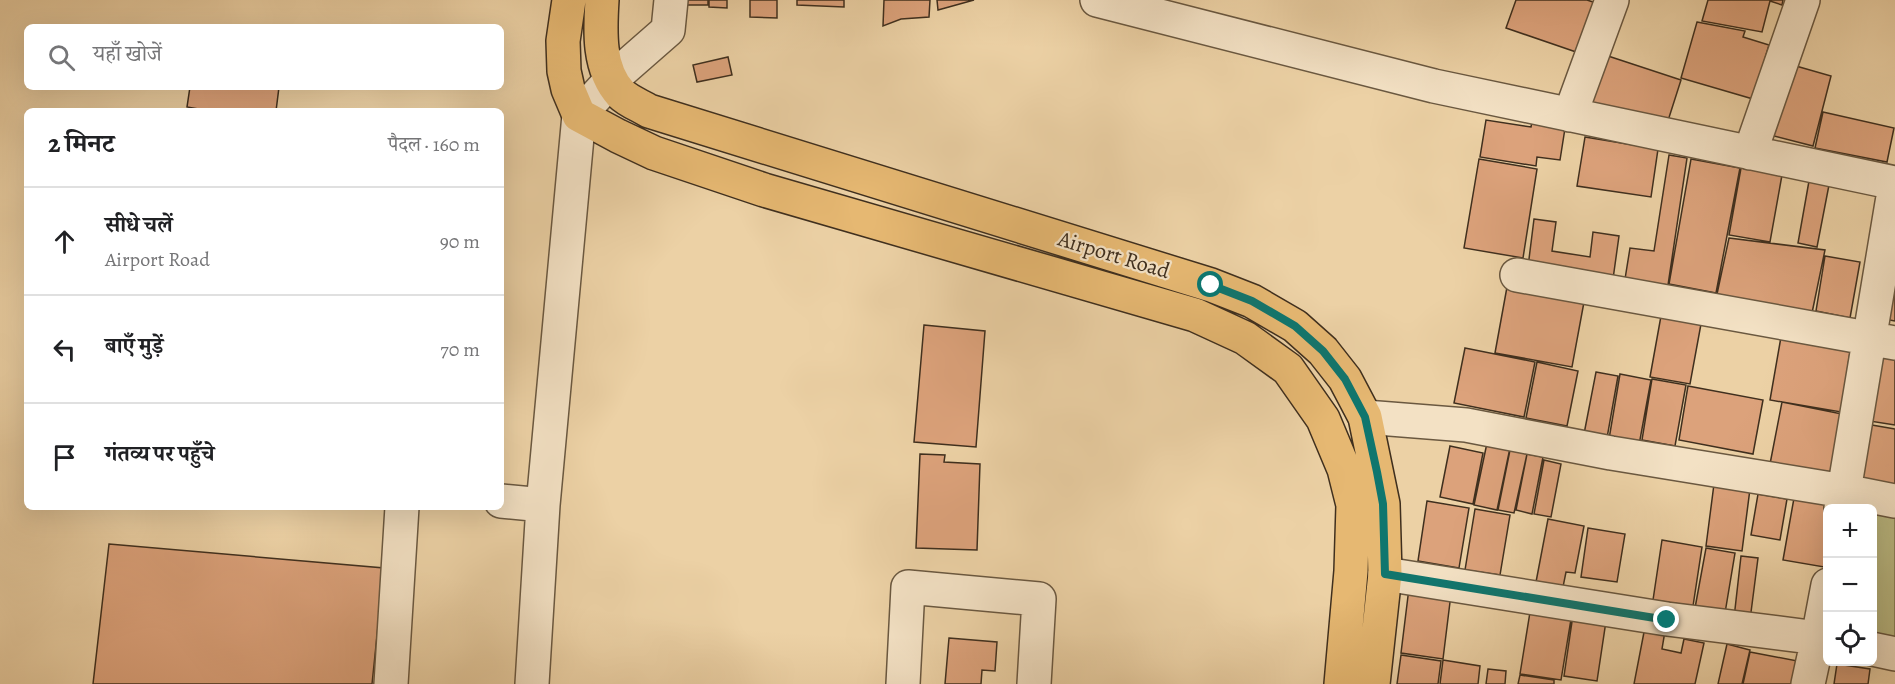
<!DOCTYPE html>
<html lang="hi">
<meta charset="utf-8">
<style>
body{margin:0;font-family:Alegreya,"Noto Serif Devanagari",serif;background:#f2f2f2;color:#202124}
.controls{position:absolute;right:18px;bottom:18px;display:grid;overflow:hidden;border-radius:9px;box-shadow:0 6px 24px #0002}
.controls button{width:54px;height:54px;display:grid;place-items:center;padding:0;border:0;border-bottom:2px solid #e0e0e0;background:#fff;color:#202124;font:30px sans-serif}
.stop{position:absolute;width:18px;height:18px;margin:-14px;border:4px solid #0f766e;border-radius:50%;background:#fff}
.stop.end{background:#0f766e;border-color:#fff;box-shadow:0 2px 6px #0008}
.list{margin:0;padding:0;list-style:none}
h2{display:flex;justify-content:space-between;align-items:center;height:78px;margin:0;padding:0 24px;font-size:26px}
h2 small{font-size:20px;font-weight:400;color:#757577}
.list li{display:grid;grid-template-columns:39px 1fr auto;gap:18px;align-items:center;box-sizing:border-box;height:108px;padding:0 24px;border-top:2px solid #e0e0e0}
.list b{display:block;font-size:22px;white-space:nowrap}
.list p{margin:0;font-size:20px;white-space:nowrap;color:#757577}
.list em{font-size:20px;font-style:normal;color:#757577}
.icon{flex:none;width:33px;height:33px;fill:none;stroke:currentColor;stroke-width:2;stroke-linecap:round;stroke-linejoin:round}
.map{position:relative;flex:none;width:1895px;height:684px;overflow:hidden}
.search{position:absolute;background:#fff;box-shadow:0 6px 24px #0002;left:24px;top:24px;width:480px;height:66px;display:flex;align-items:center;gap:15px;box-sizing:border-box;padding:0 21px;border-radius:9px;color:#757577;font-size:22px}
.panel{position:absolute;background:#fff;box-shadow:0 6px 24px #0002;left:24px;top:108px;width:480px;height:402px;border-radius:9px}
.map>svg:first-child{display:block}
.green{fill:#bbba83;stroke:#7d7450;stroke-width:1.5}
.building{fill:#dca27b;stroke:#3f2f1e;stroke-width:1.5}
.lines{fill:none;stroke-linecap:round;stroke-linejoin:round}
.minor-casing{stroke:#6a5840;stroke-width:36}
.major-casing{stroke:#3f2f1e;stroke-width:36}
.minor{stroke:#f3e1c4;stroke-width:33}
.major{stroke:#e6b872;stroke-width:33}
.route{stroke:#0f766e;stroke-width:8}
.labels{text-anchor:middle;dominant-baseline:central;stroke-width:4.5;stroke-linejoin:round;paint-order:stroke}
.street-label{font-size:22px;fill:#3f2f1e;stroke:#f3e1c4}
</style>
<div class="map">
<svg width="1895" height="684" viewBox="0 0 1895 684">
<rect width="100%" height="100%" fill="#ecd1a5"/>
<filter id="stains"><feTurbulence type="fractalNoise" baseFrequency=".00333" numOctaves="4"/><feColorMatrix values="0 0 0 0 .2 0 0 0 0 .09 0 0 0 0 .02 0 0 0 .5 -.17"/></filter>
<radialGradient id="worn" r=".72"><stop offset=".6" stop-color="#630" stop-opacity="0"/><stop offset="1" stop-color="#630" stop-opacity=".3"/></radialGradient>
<!-- green -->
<path class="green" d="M 1872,510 L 1895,514 L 1895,644 L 1873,640 Z"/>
<!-- building -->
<path class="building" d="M 686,0 L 708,0 L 708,5 L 686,5 Z
M 709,0 L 727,0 L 727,8 L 709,7 Z
M 750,0 L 777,0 L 777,18 L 750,17 Z
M 797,0 L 844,0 L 844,7 L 797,5 Z
M 884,0 L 930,0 L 929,17 L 901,19 L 883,26 Z
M 937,0 L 974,0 L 938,10 Z
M 1516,0 L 1587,0 L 1596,3 L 1579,53 L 1506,28 Z
M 1708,0 L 1783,0 L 1782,5 L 1770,1 L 1762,32 L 1702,21 Z
M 1697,22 L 1745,31 L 1743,37 L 1769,45 L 1753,99 L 1681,78 Z
M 1602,54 L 1681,80 L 1665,130 L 1586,105 Z
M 728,57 L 732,75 L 697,82 L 693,65 Z
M 1789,64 L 1831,76 L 1813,146 L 1770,135 Z
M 190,87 L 279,87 L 276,111 L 210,111 L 187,107 Z
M 1823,112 L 1894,128 L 1887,162 L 1815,148 Z
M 1533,117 L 1566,122 L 1560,160 L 1537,157 L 1536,166 L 1480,157 L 1486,120 L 1531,127 Z
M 1585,137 L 1658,149 L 1651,197 L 1577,186 Z
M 1669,155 L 1687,158 L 1668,285 L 1625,279 L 1630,248 L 1654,251 Z
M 1479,159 L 1537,169 L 1523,258 L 1464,248 Z
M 1691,159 L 1740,168 L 1716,293 L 1669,284 Z
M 1741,168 L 1782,175 L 1770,242 L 1729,235 Z
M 1809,181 L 1829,185 L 1817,247 L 1798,243 Z
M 1534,219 L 1556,222 L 1552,251 L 1590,257 L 1593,232 L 1619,236 L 1613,279 L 1528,267 Z
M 1729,238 L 1825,250 L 1812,313 L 1717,294 Z
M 1825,256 L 1860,262 L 1850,318 L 1816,311 Z
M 1895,264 L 1895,321 L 1884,319 Z
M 1507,287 L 1584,302 L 1572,367 L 1495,353 Z
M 1661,316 L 1701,324 L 1690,384 L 1650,377 Z
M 924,325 L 985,331 L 976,447 L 914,442 Z
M 1781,337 L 1850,352 L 1841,412 L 1770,400 Z
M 1465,348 L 1535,362 L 1524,417 L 1454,403 Z
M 1875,355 L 1895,358 L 1895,425 L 1863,420 Z
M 1537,362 L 1578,371 L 1567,426 L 1526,418 Z
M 1596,372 L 1618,376 L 1607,438 L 1584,434 Z
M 1620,374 L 1651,380 L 1639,445 L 1609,439 Z
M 1652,379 L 1686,385 L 1675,446 L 1642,440 Z
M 1688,386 L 1763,400 L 1753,454 L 1679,440 Z
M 1782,402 L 1842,414 L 1830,475 L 1770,464 Z
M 1866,424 L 1895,429 L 1895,489 L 1856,482 Z
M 1487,443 L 1510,448 L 1497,510 L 1474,505 Z
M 1450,446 L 1483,453 L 1473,504 L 1440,497 Z
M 1510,450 L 1527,454 L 1514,513 L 1498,510 Z
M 920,454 L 945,455 L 944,462 L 980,464 L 977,550 L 916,548 Z
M 1527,454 L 1543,457 L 1532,514 L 1516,510 Z
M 1544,460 L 1561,464 L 1551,517 L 1534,514 Z
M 1714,484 L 1750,489 L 1742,551 L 1706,546 Z
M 1758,494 L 1787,499 L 1780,540 L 1751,535 Z
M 1794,498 L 1835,505 L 1828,508 L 1828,546 L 1824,567 L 1783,560 Z
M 1427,501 L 1469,508 L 1459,568 L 1418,561 Z
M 1475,509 L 1510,515 L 1500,575 L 1465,570 Z
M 1548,519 L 1584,526 L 1575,573 L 1566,572 L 1563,587 L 1536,582 Z
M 1588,528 L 1625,534 L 1617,582 L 1581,577 Z
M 1662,540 L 1702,547 L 1693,606 L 1653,600 Z
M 109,544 L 384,568 L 372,684 L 93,684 Z
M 1706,548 L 1735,553 L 1725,613 L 1695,608 Z
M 1741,556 L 1758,558 L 1750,620 L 1734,618 Z
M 1409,588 L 1451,594 L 1443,659 L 1401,653 Z
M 1531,606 L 1572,613 L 1561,680 L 1520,674 Z
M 1573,615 L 1606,621 L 1597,681 L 1564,676 Z
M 1645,627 L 1665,631 L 1662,649 L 1681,653 L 1684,639 L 1704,643 L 1695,684 L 1634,684 Z
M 949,638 L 997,642 L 995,671 L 982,670 L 981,684 L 945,684 Z
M 1727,644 L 1750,650 L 1742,684 L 1718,684 Z
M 1750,652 L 1808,663 L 1803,684 L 1743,684 Z
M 1401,655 L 1441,661 L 1438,684 L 1397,684 Z
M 1443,660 L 1480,666 L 1478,684 L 1440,684 Z
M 1837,664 L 1870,669 L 1868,684 L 1834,684 Z
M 1488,669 L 1506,671 L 1505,684 L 1486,684 Z
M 1520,675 L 1554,680 L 1554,684 L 1518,684 Z"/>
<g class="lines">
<defs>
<path id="minor" d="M 1097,0 L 1434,86 L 1895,183
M 1570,115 L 1612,0
M 1750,153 L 1803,0
M 1895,185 L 1844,491 L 1895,501
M 1517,275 L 1895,343
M 1365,417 L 1466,425 L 1611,453 L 1844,491 L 1841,508
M 501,501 L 543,505
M 1385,574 L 1667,619 L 1818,638 L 1828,585
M 1872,649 L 1895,654
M 391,684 L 402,507
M 532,684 L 543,505 L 579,115 L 612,79 L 668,30 L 671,0
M 903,684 L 908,587 L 1039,599 L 1034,684
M 1808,684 L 1818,638 L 1828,640"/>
<path id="major" d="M 569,0 L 563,41 L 564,71 L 568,89 L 579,115 L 618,136 L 654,153 L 764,190 L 1195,315 L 1245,338 L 1288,369 L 1323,419 L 1344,469 L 1353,505 L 1351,571 L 1341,684
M 602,0 C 600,31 598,69 621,94 C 628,101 641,106 649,111 L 1211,285 L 1252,301 L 1295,326 L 1323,351 L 1345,379 L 1365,417 L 1383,504 L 1385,574 L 1373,684"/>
</defs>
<!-- minor casing -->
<use href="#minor" class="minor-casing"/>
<!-- major casing -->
<use href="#major" class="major-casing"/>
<!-- minor -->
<use href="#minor" class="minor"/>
<!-- major -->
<use href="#major" class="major"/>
</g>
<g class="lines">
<!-- route -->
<path class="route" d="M 1211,285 L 1252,301 L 1295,326 L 1323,351 L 1345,379 L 1365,417 L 1377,472 L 1383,504 L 1385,574 L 1667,620"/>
</g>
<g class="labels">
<!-- street labels -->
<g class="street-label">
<text transform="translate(1114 255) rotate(17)">Airport Road</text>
</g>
</g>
<rect width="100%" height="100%" filter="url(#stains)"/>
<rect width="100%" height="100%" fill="url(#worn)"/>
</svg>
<div class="controls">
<button>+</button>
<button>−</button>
<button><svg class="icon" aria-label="locate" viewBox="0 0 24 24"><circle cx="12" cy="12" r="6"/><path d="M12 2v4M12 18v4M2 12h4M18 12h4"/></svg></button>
</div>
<div class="stop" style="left:1211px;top:285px"></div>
<div class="stop end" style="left:1667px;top:620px"></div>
<div class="search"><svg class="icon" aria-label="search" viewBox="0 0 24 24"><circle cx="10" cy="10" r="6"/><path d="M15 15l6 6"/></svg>यहाँ खोजें</div>
<section class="panel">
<h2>2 मिनट<small>पैदल · 160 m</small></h2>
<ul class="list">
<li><svg class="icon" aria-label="ahead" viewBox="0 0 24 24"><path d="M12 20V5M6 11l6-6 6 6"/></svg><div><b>सीधे चलें</b><p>Airport Road</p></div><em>90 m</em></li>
<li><svg class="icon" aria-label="left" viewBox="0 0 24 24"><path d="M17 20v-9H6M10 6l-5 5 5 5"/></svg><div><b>बाएँ मुड़ें</b></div><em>70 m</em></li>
<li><svg class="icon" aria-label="arrive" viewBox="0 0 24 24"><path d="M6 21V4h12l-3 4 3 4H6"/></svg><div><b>गंतव्य पर पहुँचे</b></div></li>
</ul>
</section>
</div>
